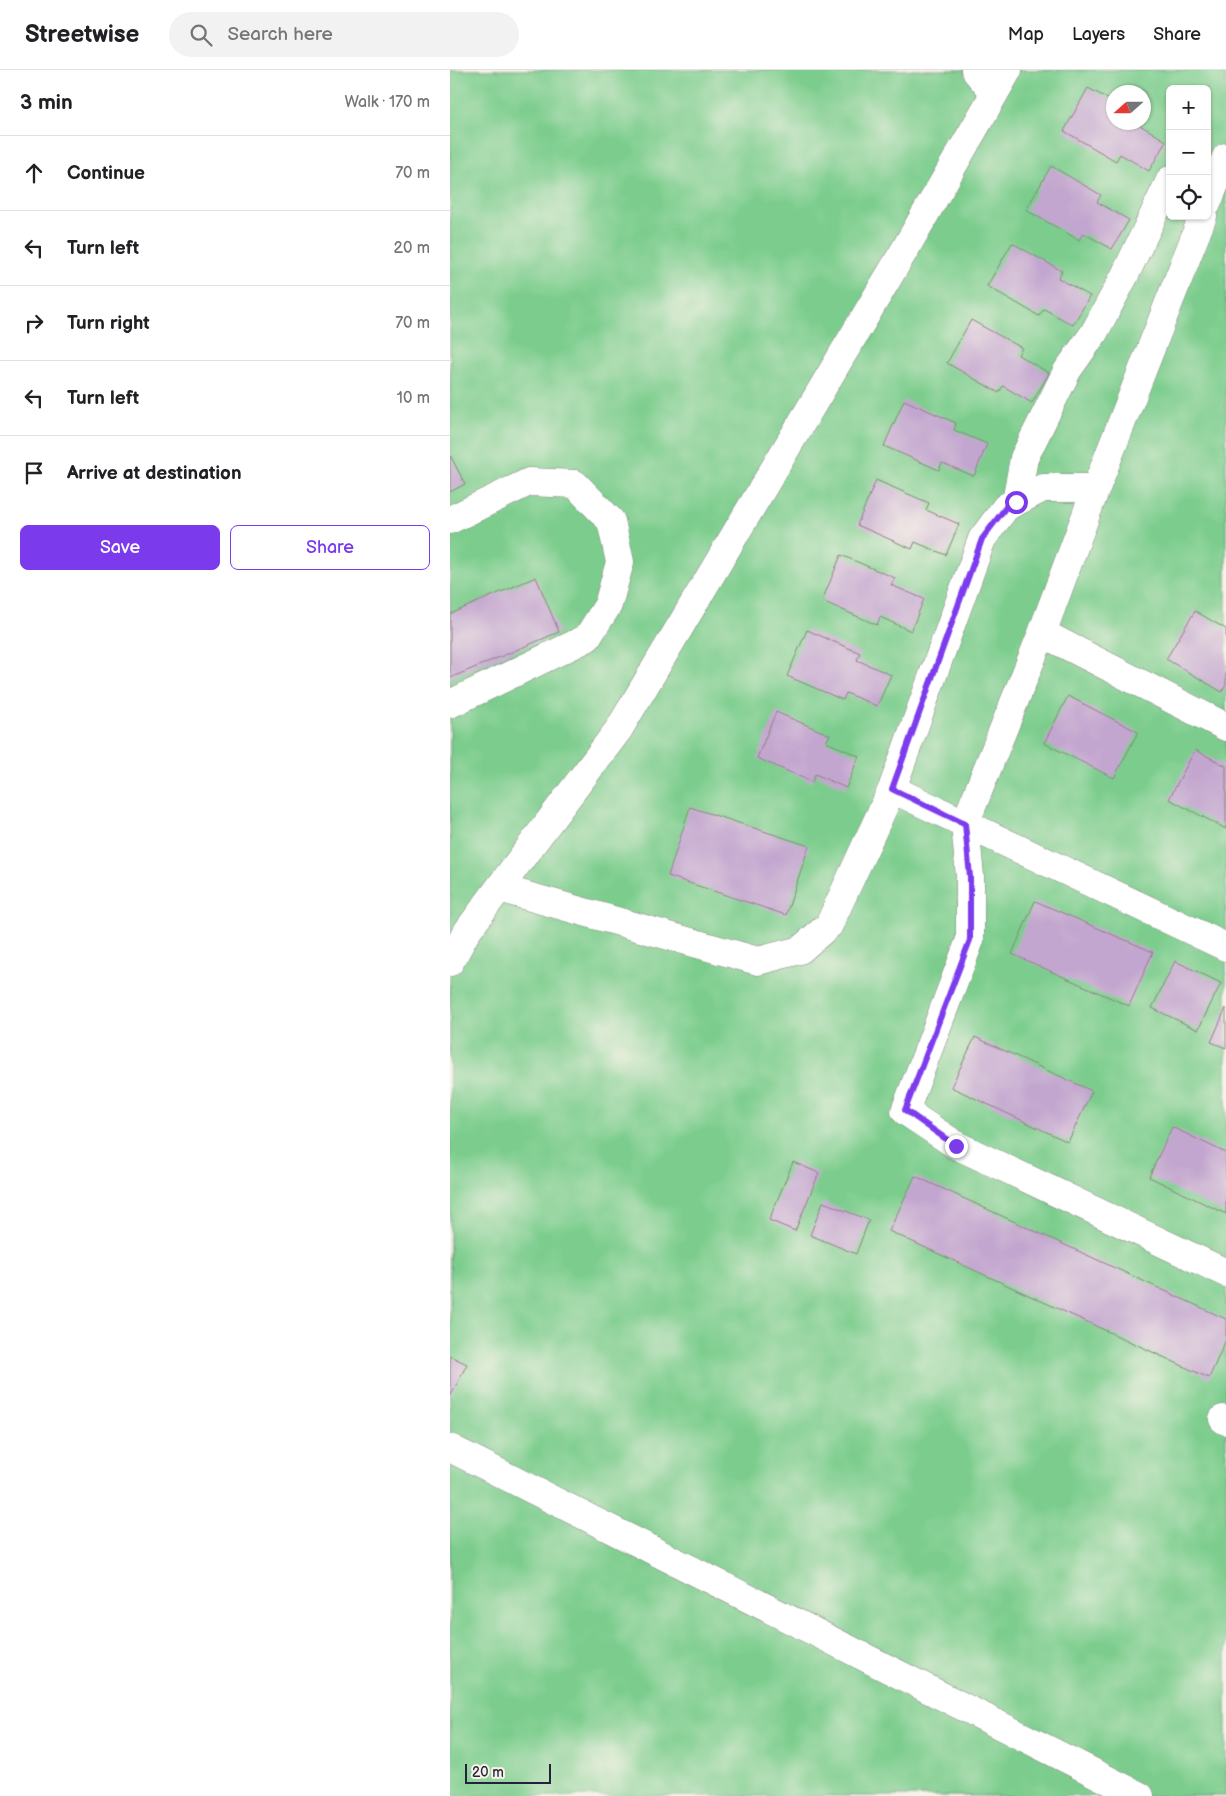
<!DOCTYPE html>
<meta charset="utf-8">
<style>
body{margin:0;font-family:"Balsamiq Sans",sans-serif;background:#f2f2f2;color:#202124}
.controls{position:absolute;right:15px;top:15px;display:grid;overflow:hidden;border-radius:8px;box-shadow:0 1px 4px #0004}
.controls button{width:45px;height:45px;display:grid;place-items:center;padding:0;border:0;border-bottom:1px solid #e0e0e0;background:#fff;color:#202124;font:25px sans-serif}
.compass{position:absolute;left:656px;top:15px;width:45px;height:45px;border-radius:50%;background:#fff;box-shadow:0 1px 4px #0004;rotate:249deg}
.scale{position:absolute;left:15px;bottom:12px;width:86px;box-sizing:border-box;padding-left:5px;border:2px solid #22223b;border-top:0;font-size:14px;line-height:18px;white-space:nowrap;color:#22223b;-webkit-text-stroke:4px #f7f3e8;paint-order:stroke}
.stop{position:absolute;width:15px;height:15px;margin:-11px;border:4px solid #7c3aed;border-radius:50%;background:#fff}
.stop.end{background:#7c3aed;border-color:#fff;box-shadow:0 1px 5px #0008}
.list{margin:0;padding:0;list-style:none}
h2{display:flex;justify-content:space-between;align-items:center;height:65px;margin:0;padding:0 20px;font-size:21px}
h2 small{font-size:16px;font-weight:400;color:#757577}
.list li{display:grid;grid-template-columns:32px 1fr auto;gap:15px;align-items:center;box-sizing:border-box;height:75px;padding:0 20px;border-top:1px solid #e0e0e0}
.list b{display:block;font-size:19px;white-space:nowrap}
.list em{font-size:16px;font-style:normal;color:#757577}
.actions{display:flex;gap:10px;padding:15px 20px}
.actions a{flex:1;padding:11px 0;border:1px solid #7c3aed;border-radius:8px;text-align:center;font-size:18px;color:#7c3aed}
.actions .main{background:#7c3aed;color:#fff}
.icon{flex:none;width:28px;height:28px;fill:none;stroke:currentColor;stroke-width:2;stroke-linecap:round;stroke-linejoin:round}
.map{position:relative;flex:none;width:776px;height:1726px;overflow:hidden}
header{display:flex;align-items:center;gap:30px;box-sizing:border-box;height:70px;padding:0 25px;background:#fff;border-bottom:1px solid #e0e0e0}
header strong{font-size:24px}
nav{display:flex;gap:28px;margin-inline-start:auto;font-size:18px}
.search{width:350px;height:45px;background:#f2f2f2;display:flex;align-items:center;gap:12px;box-sizing:border-box;padding:0 18px;border-radius:28px;color:#757577;font-size:19px}
main{display:flex}
aside{flex:1;background:#fff}
.map>svg:first-child{display:block}
.green{fill:#7ccd8d;stroke:#4f7864;fill-rule:evenodd}
.building{fill:#c3a6cf}
.lines{fill:none;stroke-linecap:round;stroke-linejoin:round}
.minor-casing{stroke:#8b8282;stroke-width:29}
.minor{stroke:#fff;stroke-width:28}
.route{stroke:#7c3aed;stroke-width:6}
</style>
<header>
<strong>Streetwise</strong>
<div class="search"><svg class="icon" aria-label="search" viewBox="0 0 24 24"><circle cx="10" cy="10" r="6"/><path d="M15 15l6 6"/></svg>Search here</div>
<nav><a>Map</a><a>Layers</a><a>Share</a></nav>
</header>
<main>
<aside>
<h2>3 min<small>Walk · 170 m</small></h2>
<ul class="list">
<li><svg class="icon" aria-label="ahead" viewBox="0 0 24 24"><path d="M12 20V5M6 11l6-6 6 6"/></svg><div><b>Continue</b></div><em>70 m</em></li>
<li><svg class="icon" aria-label="left" viewBox="0 0 24 24"><path d="M17 20v-9H6M10 6l-5 5 5 5"/></svg><div><b>Turn left</b></div><em>20 m</em></li>
<li><svg class="icon" aria-label="right" viewBox="0 0 24 24"><path d="M7 20v-9h11M14 6l5 5-5 5"/></svg><div><b>Turn right</b></div><em>70 m</em></li>
<li><svg class="icon" aria-label="left" viewBox="0 0 24 24"><path d="M17 20v-9H6M10 6l-5 5 5 5"/></svg><div><b>Turn left</b></div><em>10 m</em></li>
<li><svg class="icon" aria-label="arrive" viewBox="0 0 24 24"><path d="M6 21V4h12l-3 4 3 4H6"/></svg><div><b>Arrive at destination</b></div></li>
</ul>
<div class="actions"><a class="main">Save</a><a>Share</a></div>
</aside>
<div class="map">
<svg width="776" height="1726" viewBox="0 0 776 1726">
<rect width="100%" height="100%" fill="#f7f3e8"/>
<filter id="ink" filterUnits="userSpaceOnUse"><feTurbulence type="fractalNoise" baseFrequency=".02" numOctaves="2"/><feDisplacementMap in="SourceGraphic" scale="10" xChannelSelector="R" yChannelSelector="G"/><feConvolveMatrix kernelMatrix="1 2 1 2 8 2 1 2 1" color-interpolation-filters="sRGB"/></filter>
<filter id="wash" filterUnits="userSpaceOnUse"><feTurbulence type="fractalNoise" baseFrequency=".0096" numOctaves="4" result="noise"/><feDisplacementMap in="SourceGraphic" scale="20" xChannelSelector="R" yChannelSelector="G"/><feGaussianBlur stdDeviation="1.12" result="paint"/><feColorMatrix in="noise" values="0 0 0 0 0 0 0 0 0 0 0 0 0 0 0 0 0 1.4 0 .05"/><feComposite in="paint" operator="in"/></filter>
<g filter="url(#wash)">
<rect width="100%" height="100%" fill="#f4e1c9"/>
<!-- green -->
<path class="green" d="M 0,0 L 776,0 L 776,1726 L 0,1726 ZM 720,19 L 757,19 L 757,146 L 720,146 ZM 664,22 L 694,22 L 694,52 L 664,52 Z"/>
<g id="blocks">
<!-- building -->
<path class="building" d="M 638,18 L 664,32 L 664,52 L 685,52 L 716,71 L 699,101 L 670,84 L 666,91 L 614,61 Z
M 601,96 L 651,125 L 647,132 L 679,150 L 662,179 L 633,163 L 629,170 L 576,140 Z
M 562,173 L 612,201 L 608,208 L 640,226 L 623,255 L 594,239 L 589,246 L 537,216 Z
M 521,250 L 572,278 L 568,285 L 599,303 L 582,333 L 553,316 L 549,323 L 497,293 Z
M 454,330 L 506,353 L 504,360 L 537,374 L 524,406 L 492,393 L 489,400 L 434,376 Z
M 0,385 L 15,414 L 0,422 Z
M 426,410 L 479,433 L 476,440 L 509,454 L 496,485 L 465,472 L 462,479 L 407,455 Z
M 391,485 L 445,508 L 441,515 L 474,529 L 461,561 L 430,547 L 427,555 L 372,531 Z
M 86,507 L 109,562 L 0,608 L 0,544 Z
M 745,541 L 776,559 L 776,615 L 772,622 L 716,589 Z
M 357,560 L 410,583 L 407,590 L 441,605 L 427,636 L 396,623 L 393,630 L 337,606 Z
M 618,626 L 688,662 L 664,708 L 594,673 Z
M 326,642 L 380,665 L 376,672 L 409,686 L 396,718 L 365,704 L 362,712 L 307,688 Z
M 745,680 L 776,696 L 776,759 L 719,729 Z
M 240,737 L 359,776 L 336,845 L 218,806 Z
M 585,831 L 703,882 L 679,936 L 562,884 Z
M 725,891 L 771,913 L 748,960 L 702,938 Z
M 776,938 L 776,978 L 761,972 Z
M 525,967 L 642,1021 L 618,1072 L 501,1017 Z
M 722,1057 L 776,1083 L 776,1144 L 699,1107 Z
M 343,1092 L 369,1103 L 345,1161 L 319,1150 Z
M 465,1106 L 776,1249 L 776,1270 L 759,1308 L 439,1161 Z
M 373,1132 L 419,1150 L 406,1184 L 360,1165 Z
M 0,1286 L 17,1294 L 0,1327 Z"/>
</g>
</g>
<g filter="url(#ink)">
<use href="#blocks" fill-opacity="0" stroke="#8b8282" stroke-width="1"/>
<g class="lines">
<defs>
<path id="minor" d="M 525,0 L 544,23
M 757,134 L 776,87
M 753,146 L 646,418 L 592,563 L 515,754 L 520,807 L 520,870 L 455,1041 L 506,1075 L 776,1203
M 566,432 L 574,388 L 617,301 L 644,263 L 675,205 L 720,110
M 0,450 L 79,412 L 125,414 L 161,451 L 170,492 L 158,535 L 137,568 L 0,634
M 592,563 L 776,657
M 442,719 L 776,877
M 49,818 L 169,659 L 454,181 L 558,0
M 0,892 L 16,863 L 49,818 L 308,891 L 350,880 L 379,855 L 442,719 L 532,469 L 556,437 L 593,418 L 646,418
M 773,1349 L 776,1351
M 0,1378 L 690,1726"/>
</defs>
<!-- minor casing -->
<use href="#minor" class="minor-casing"/>
<!-- minor -->
<use href="#minor" class="minor"/>
</g>
</g>
<g class="lines" filter="url(#ink)">
<!-- route -->
<path class="route" d="M 506,1076 L 455,1040 L 520,870 L 520,807 L 515,754 L 442,719 L 532,469 L 556,437 L 566,432"/>
</g>
</svg>
<div class="controls">
<button>+</button>
<button>−</button>
<button><svg class="icon" aria-label="locate" viewBox="0 0 24 24"><circle cx="12" cy="12" r="6"/><path d="M12 2v4M12 18v4M2 12h4M18 12h4"/></svg></button>
</div>
<svg class="compass" viewBox="-18 -18 36 36"><path d="M0-13l5 13h-10z" fill="#e53935"/><path d="M0 13l5-13h-10z" fill="#757577"/></svg>
<div class="scale">20 m</div>
<div class="stop" style="left:566px;top:432px"></div>
<div class="stop end" style="left:506px;top:1076px"></div>
</div>
</main>
